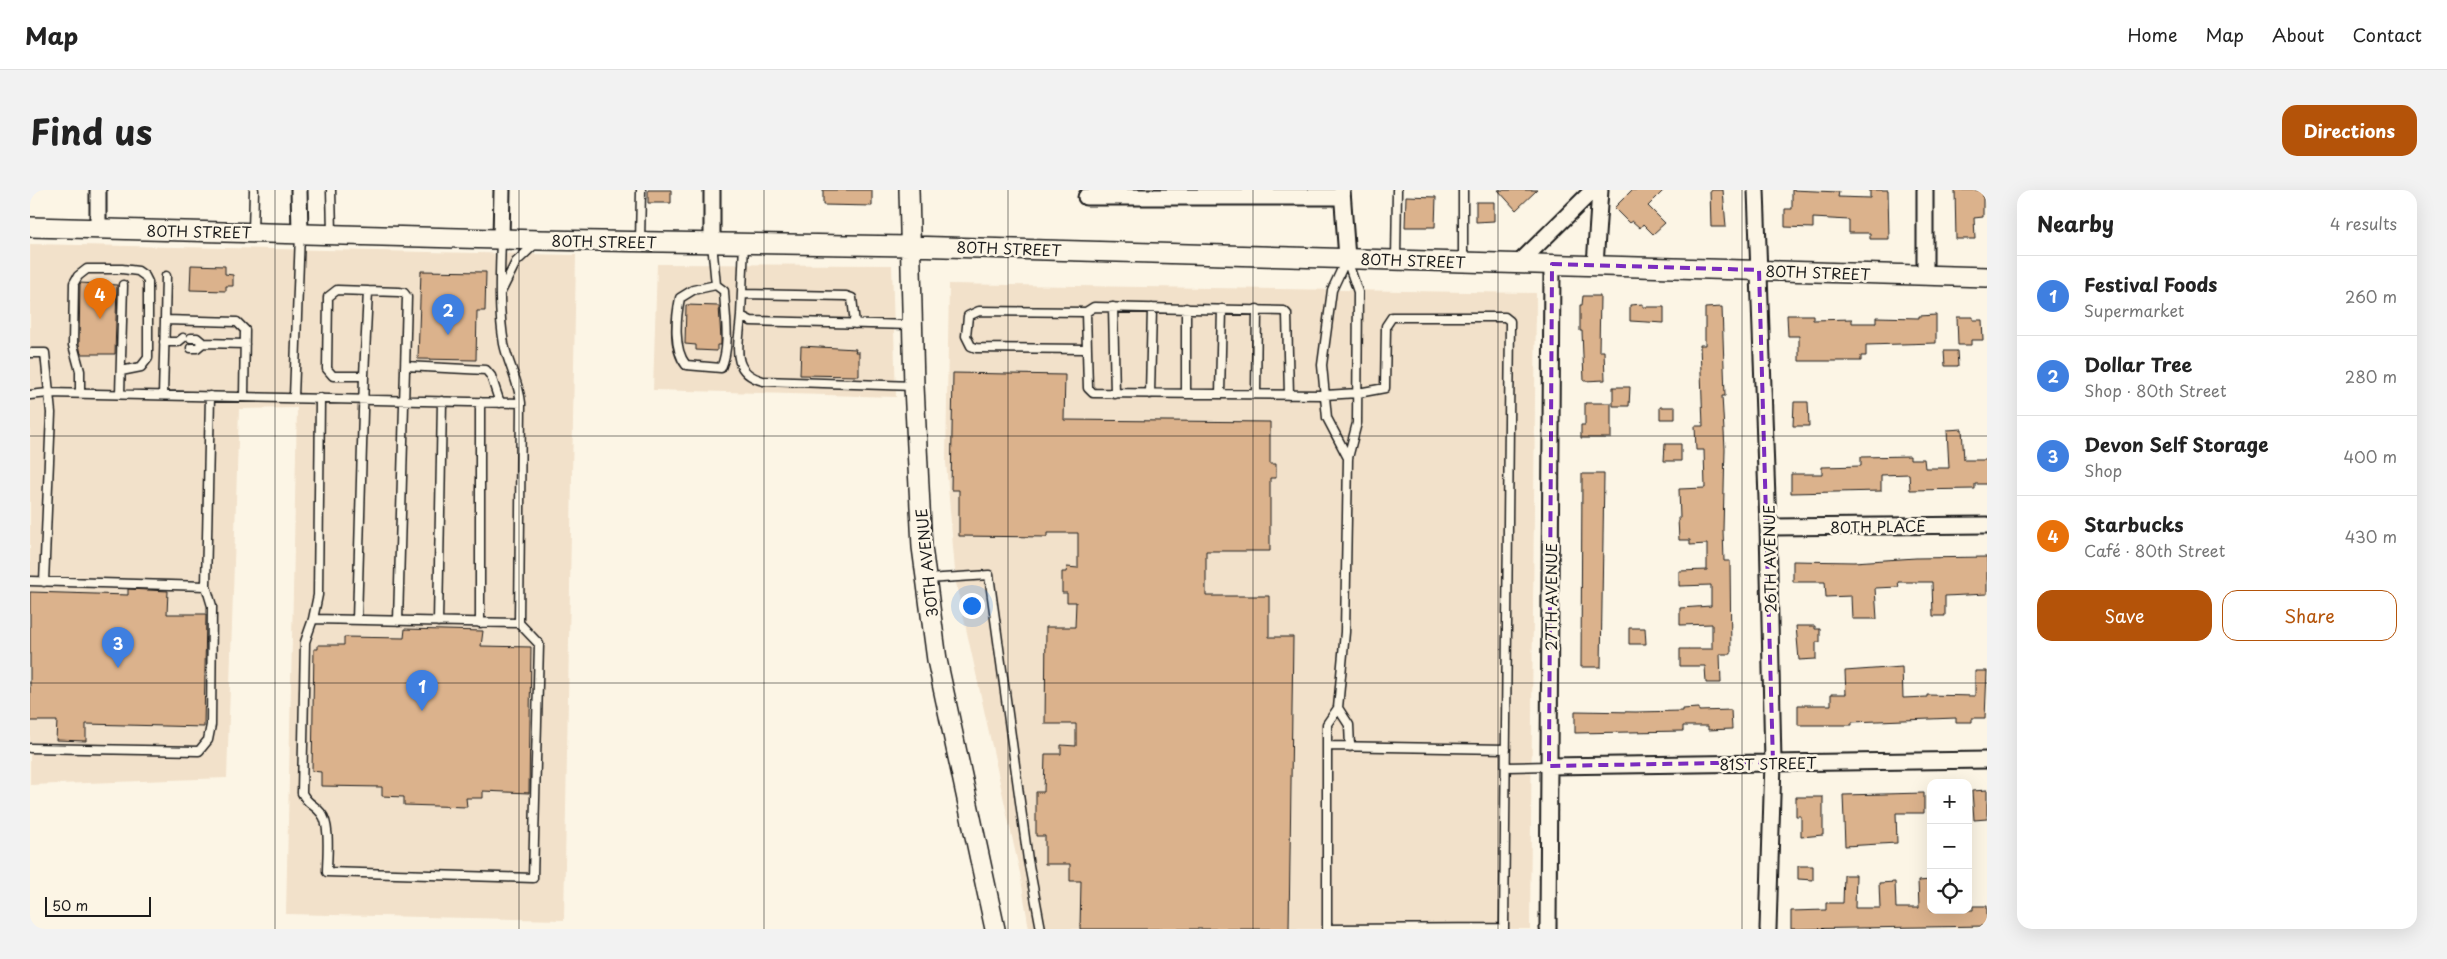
<!DOCTYPE html>
<meta charset="utf-8">
<style>
body{margin:0;font-family:"Playpen Sans",sans-serif;background:#f2f2f2;color:#222}
.controls{position:absolute;right:15px;bottom:15px;display:grid;overflow:hidden;border-radius:10px;box-shadow:0 5px 20px #0002}
.controls button{width:45px;height:45px;display:grid;place-items:center;padding:0;border:0;border-bottom:1px solid #e0e0e0;background:#fff;color:#222;font:25px sans-serif}
.scale{position:absolute;left:15px;bottom:12px;width:106px;box-sizing:border-box;padding-left:5px;border:2px solid #1c1c1c;border-top:0;font-size:14px;line-height:18px;white-space:nowrap;color:#1c1c1c;-webkit-text-stroke:4px #fcf5e5;paint-order:stroke}
.you{position:absolute;left:941px;top:415px;width:18px;height:18px;margin:-12px;border:4px solid #fff;border-radius:50%;background:#1a73e8;box-shadow:0 0 0 8px #1a73e833}
.badge{display:grid;place-items:center;width:32px;height:32px;border-radius:50%;background:#b45309;color:#fff;font-size:16px;font-weight:700}
.pin{position:absolute;translate:-50% -41px;filter:drop-shadow(0 1px 2px #0008)}
.pin::after{content:'';position:absolute;top:26px;width:18px;height:15px;background:inherit;clip-path:polygon(0 0,100% 0,50% 100%)}
.list{margin:0;padding:0;list-style:none}
h2{display:flex;justify-content:space-between;align-items:center;height:65px;margin:0;padding:0 20px;font-size:21px}
h2 small{font-size:16px;font-weight:400;color:#767676}
.list li{display:grid;grid-template-columns:32px 1fr auto;gap:15px;align-items:center;box-sizing:border-box;height:80px;padding:0 20px;border-top:1px solid #e0e0e0}
.list b{display:block;font-size:19px;white-space:nowrap}
.list p{margin:0;font-size:16px;white-space:nowrap;color:#767676}
.list em{font-size:16px;font-style:normal;color:#767676}
.actions{display:flex;gap:10px;padding:15px 20px}
.actions a{flex:1;padding:11px 0;border:1px solid #b45309;border-radius:15px;text-align:center;font-size:18px;color:#b45309}
.actions .main{background:#b45309;color:#fff}
.icon{flex:none;width:28px;height:28px;fill:none;stroke:currentColor;stroke-width:2;stroke-linecap:round;stroke-linejoin:round}
.map{position:relative;flex:none;width:1957px;height:739px;overflow:hidden;border-radius:15px}
header{display:flex;align-items:center;gap:30px;box-sizing:border-box;height:70px;padding:0 25px;background:#fff;border-bottom:1px solid #e0e0e0}
header strong{font-size:24px}
nav{display:flex;gap:28px;margin-inline-start:auto;font-size:18px}
.intro{display:flex;align-items:center;justify-content:space-between;box-sizing:border-box;height:120px;padding:0 30px}
h1{margin:0;font-size:35px}
.button{padding:12px 22px;border-radius:15px;background:#b45309;color:#fff;font-size:18px;font-weight:700}
main{display:flex;gap:30px;padding:0 30px}
aside{flex:1;background:#fff;border-radius:15px;box-shadow:0 5px 20px #0002}
.map>svg:first-child{display:block}
.built{fill:#f2e1ca}
.building{fill:#dbb28c;stroke:#1c1c1c}
.lines{fill:none;stroke-linecap:round;stroke-linejoin:round}
.service-casing{stroke:#1c1c1c;stroke-width:11}
.minor-casing{stroke:#1c1c1c;stroke-width:19}
.tertiary-casing{stroke:#1c1c1c;stroke-width:22}
.service{stroke:#fcf5e5;stroke-width:8}
.minor{stroke:#fcf5e5;stroke-width:15}
.tertiary{stroke:#fcf5e5;stroke-width:19}
.marked{fill:none;stroke:#7b2cbf;stroke-width:4;stroke-dasharray:10 6;stroke-linejoin:round}
.grid{fill:none;stroke:#1c1c1c;stroke-width:1;stroke-opacity:0.55}
.labels{text-anchor:middle;dominant-baseline:central;stroke-width:5;stroke-linejoin:round;paint-order:stroke}
.street-label{font-size:15px;fill:#1c1c1c;stroke:#fcf5e5}
</style>
<header>
<strong>Map</strong>
<nav><a>Home</a><a>Map</a><a>About</a><a>Contact</a></nav>
</header>
<div class="intro"><h1>Find us</h1><a class="button">Directions</a></div>
<main>
<div class="map">
<svg width="1957" height="739" viewBox="0 0 1957 739">
<rect width="100%" height="100%" fill="#fcf5e5"/>
<filter id="ink" filterUnits="userSpaceOnUse"><feTurbulence type="fractalNoise" baseFrequency=".02" numOctaves="2"/><feDisplacementMap in="SourceGraphic" scale="10" xChannelSelector="R" yChannelSelector="G"/><feConvolveMatrix kernelMatrix="1 2 1 2 8 2 1 2 1" color-interpolation-filters="sRGB"/></filter>
<g filter="url(#ink)">
<!-- built -->
<path class="built" d="M 0,54 L 546,65 L 534,730 L 256,724 L 267,218 L 209,219 L 197,588 L 0,595 Z
M 627,74 L 862,75 L 866,207 L 623,200 Z
M 919,94 L 1506,103 L 1500,739 L 999,739 L 990,683 L 926,393 L 916,272 Z"/>
<!-- building -->
<path class="building" d="M 618,0 L 641,0 L 641,13 L 618,13 Z
M 793,0 L 842,0 L 842,16 L 793,15 Z
M 1468,0 L 1507,0 L 1486,20 Z
M 1602,0 L 1634,0 L 1618,16 L 1635,33 L 1623,44 L 1613,34 L 1610,38 L 1602,31 L 1599,33 L 1584,18 Z
M 1680,0 L 1693,0 L 1696,37 L 1681,37 Z
M 1762,0 L 1809,2 L 1808,7 L 1840,8 L 1840,0 L 1858,0 L 1859,49 L 1840,49 L 1840,43 L 1819,43 L 1819,30 L 1783,28 L 1783,38 L 1755,37 L 1755,19 L 1762,19 Z
M 1925,0 L 1953,0 L 1953,27 L 1944,28 L 1945,49 L 1926,49 Z
M 1376,6 L 1406,7 L 1405,37 L 1375,37 Z
M 1446,12 L 1464,12 L 1464,31 L 1446,32 Z
M 161,75 L 195,76 L 195,84 L 203,85 L 203,96 L 196,96 L 196,101 L 160,100 Z
M 391,81 L 456,82 L 455,121 L 447,121 L 446,170 L 388,169 Z
M 50,93 L 87,95 L 85,164 L 51,164 L 49,154 Z
M 1553,106 L 1570,106 L 1569,161 L 1574,161 L 1575,190 L 1554,191 L 1552,141 L 1550,141 L 1550,115 L 1552,115 Z
M 1613,114 L 1613,117 L 1634,117 L 1634,133 L 1600,131 L 1600,115 Z
M 656,115 L 689,116 L 691,150 L 691,155 L 687,155 L 687,161 L 666,160 L 666,155 L 655,154 Z
M 1692,117 L 1695,206 L 1692,206 L 1695,259 L 1693,340 L 1694,371 L 1700,371 L 1701,464 L 1690,464 L 1691,493 L 1676,493 L 1675,476 L 1650,476 L 1650,459 L 1682,459 L 1682,434 L 1650,435 L 1650,418 L 1681,416 L 1681,395 L 1649,396 L 1649,381 L 1677,380 L 1677,354 L 1660,355 L 1660,350 L 1649,350 L 1648,328 L 1650,328 L 1649,299 L 1675,298 L 1674,260 L 1666,260 L 1665,236 L 1673,236 L 1670,155 L 1675,155 L 1675,118 Z
M 1757,125 L 1783,125 L 1783,130 L 1822,129 L 1822,133 L 1846,133 L 1846,127 L 1889,128 L 1889,126 L 1906,125 L 1906,153 L 1836,155 L 1836,166 L 1831,166 L 1831,171 L 1769,171 L 1769,146 L 1758,146 Z
M 1927,127 L 1943,127 L 1943,130 L 1952,130 L 1953,150 L 1941,150 L 1941,155 L 1928,155 Z
M 771,156 L 826,159 L 825,162 L 829,162 L 829,186 L 770,185 Z
M 1914,161 L 1927,161 L 1928,176 L 1915,176 Z
M 923,183 L 1035,185 L 1034,230 L 1240,232 L 1240,274 L 1246,274 L 1246,288 L 1240,288 L 1240,361 L 1176,361 L 1176,406 L 1239,406 L 1239,447 L 1263,447 L 1259,739 L 1050,739 L 1051,691 L 1040,691 L 1040,674 L 1015,674 L 1015,646 L 1006,646 L 1006,602 L 1014,602 L 1015,564 L 1031,564 L 1031,555 L 1046,556 L 1046,534 L 1015,534 L 1016,437 L 1045,437 L 1046,412 L 1037,412 L 1037,403 L 1032,403 L 1032,382 L 1036,382 L 1037,377 L 1048,378 L 1048,343 L 1017,343 L 1017,347 L 929,346 L 929,300 L 921,300 Z
M 1583,197 L 1600,197 L 1599,216 L 1583,216 Z
M 1764,212 L 1778,212 L 1779,236 L 1763,236 Z
M 1555,213 L 1581,213 L 1581,248 L 1551,248 L 1551,235 L 1555,235 Z
M 1630,217 L 1645,217 L 1645,229 L 1630,229 Z
M 1932,239 L 1934,270 L 1957,270 L 1957,294 L 1945,294 L 1945,299 L 1880,300 L 1879,284 L 1851,285 L 1851,301 L 1761,303 L 1761,284 L 1792,284 L 1792,277 L 1831,276 L 1831,267 L 1880,266 L 1880,269 L 1894,269 L 1895,278 L 1919,278 L 1917,240 Z
M 1635,254 L 1651,254 L 1651,271 L 1634,271 Z
M 1552,284 L 1574,284 L 1571,477 L 1551,477 Z
M 1957,367 L 1957,404 L 1915,406 L 1915,426 L 1903,426 L 1902,392 L 1868,392 L 1869,397 L 1845,398 L 1847,429 L 1822,429 L 1821,406 L 1796,407 L 1795,392 L 1763,392 L 1763,371 L 1824,372 L 1886,368 Z
M 98,399 L 138,401 L 137,424 L 176,424 L 174,537 L 56,534 L 56,551 L 26,550 L 27,531 L 0,531 L 0,402 L 98,405 Z
M 1766,436 L 1785,436 L 1785,439 L 1790,439 L 1790,452 L 1786,452 L 1786,469 L 1769,470 Z
M 1599,438 L 1615,438 L 1616,454 L 1599,454 Z
M 375,439 L 453,441 L 451,456 L 501,457 L 499,603 L 453,601 L 453,608 L 436,608 L 437,617 L 374,615 L 374,607 L 352,606 L 352,597 L 291,596 L 291,582 L 282,581 L 284,459 L 288,459 L 288,455 L 314,455 L 314,447 L 374,448 Z
M 1872,477 L 1873,508 L 1897,507 L 1897,505 L 1945,506 L 1945,481 L 1957,481 L 1955,528 L 1942,528 L 1942,532 L 1926,532 L 1926,528 L 1822,532 L 1822,535 L 1768,535 L 1768,515 L 1801,515 L 1801,504 L 1816,504 L 1815,481 Z
M 1669,518 L 1669,521 L 1701,520 L 1702,539 L 1678,540 L 1678,536 L 1653,536 L 1653,541 L 1545,543 L 1545,521 L 1606,522 L 1652,521 L 1652,519 Z
M 1957,600 L 1957,629 L 1944,630 L 1942,601 Z
M 1894,603 L 1894,623 L 1866,623 L 1867,653 L 1815,656 L 1813,605 Z
M 1766,607 L 1793,607 L 1793,645 L 1771,647 L 1771,626 L 1766,626 Z
M 1768,676 L 1783,676 L 1783,690 L 1768,689 Z
M 1814,685 L 1826,685 L 1825,718 L 1850,718 L 1849,693 L 1865,692 L 1866,718 L 1889,718 L 1888,691 L 1901,690 L 1901,720 L 1943,720 L 1943,716 L 1957,716 L 1957,736 L 1761,739 L 1761,721 L 1796,720 L 1796,713 L 1813,713 Z"/>
<g class="lines">
<defs>
<path id="service" d="M 301,0 L 302,43
M 223,42 L 224,0
M 610,52 L 611,0
M 682,53 L 686,95 L 663,100 L 650,108 C 646,128 643,159 656,175 L 691,178 C 701,155 695,125 694,101 L 686,95
M 714,53 L 711,126 L 721,131 L 882,135
M 1316,70 L 1302,100 L 1292,175 L 1297,228 L 1318,268
M 1366,70 L 1367,0
M 1433,72 L 1433,0
M 471,102 L 486,72 L 506,53
M 712,104 L 816,106 L 822,108 L 825,134
M 1083,117 L 1085,204
M 1056,122 L 949,121 L 938,126 L 936,146 L 941,156 L 946,158 L 1057,159
M 711,126 C 709,155 699,182 733,191 L 884,196
M 135,130 L 136,86
M 161,148 L 167,148 L 173,153 L 215,154
M 134,152 L 148,152 L 153,148
M 161,158 L 167,158 L 173,153
M 0,163 L 15,163 L 21,223 L 14,392
M 375,176 L 456,180 L 461,186 L 470,213
M 334,186 L 338,101
M 50,203 L 50,181 L 43,155 L 44,93 L 48,86 L 57,79 L 92,79 L 108,81 L 115,86 L 118,92 L 118,168 L 111,177 L 91,181
M 90,204 L 93,95
M 1120,204 L 1122,118
M 1156,204 L 1156,118
M 1190,204 L 1192,119
M 1226,204 L 1227,119
M 0,205 L 18,203 L 491,213
M 133,205 L 135,130 L 207,132 L 215,140 L 214,206
M 1259,205 L 1257,124 L 1254,121 L 1064,117 L 1056,122 L 1058,198 L 1063,203 L 1295,205 L 1328,203 L 1355,198 L 1356,136 L 1362,127 L 1475,127 L 1480,131 L 1474,739
M 264,207 L 270,44
M 290,208 L 288,405 L 283,429 L 275,452 L 272,603 C 278,615 284,614 291,623 C 301,634 297,668 297,682 L 503,688 L 509,454 L 489,433 L 491,213 C 489,192 478,174 474,154 C 468,119 470,84 471,49
M 897,389 L 959,385 L 998,670 L 1011,739
M 0,391 L 176,396 L 180,206
M 283,429 L 489,433
M 327,430 L 334,186 L 303,186 L 297,179 L 298,107 L 307,100 L 369,102 L 374,103 L 377,107 L 368,431
M 408,432 L 412,211
M 450,433 L 450,212
M 1308,518 L 1319,535 L 1320,557
M 1297,556 L 1476,559
M 0,558 L 169,561 L 178,550 L 181,535 L 182,416 L 176,396
M 1476,577 L 1519,576
M 1297,739 L 1297,534 L 1308,518 L 1315,442 L 1318,268 L 1327,233 L 1328,102 L 1317,70
M 1297,739 L 1474,738"/>
<path id="minor" d="M 269,0 L 270,42
M 682,0 L 682,53
M 1312,0 L 1317,68
M 1726,0 L 1738,337 L 1743,572 L 1738,739
M 1056,7 L 1311,7
M 68,39 L 68,0
M 471,49 L 472,0
M 1489,73 L 1563,0
M 1565,75 L 1570,0
M 1895,85 L 1895,0
M 1738,337 L 1957,335
M 1519,576 L 1957,570
M 1518,739 L 1522,74"/>
<path id="tertiary" d="M 879,0 L 884,196 L 892,357 L 907,470 L 965,739
M 0,37 L 509,50 L 879,56 L 1957,87"/>
</defs>
<!-- service casing -->
<use href="#service" class="service-casing"/>
<!-- minor casing -->
<use href="#minor" class="minor-casing"/>
<!-- tertiary casing -->
<use href="#tertiary" class="tertiary-casing"/>
<!-- service -->
<use href="#service" class="service"/>
<!-- minor -->
<use href="#minor" class="minor"/>
<!-- tertiary -->
<use href="#tertiary" class="tertiary"/>
</g>
</g>
<!-- marked area -->
<path class="marked" d="M 1522,74 L 1729,80 L 1743,572 L 1519,576 Z"/>
<!-- grid -->
<path class="grid" d="M 245,0 L 245,739M 489,0 L 489,739M 734,0 L 734,739M 978,0 L 978,739M 1223,0 L 1223,739M 1468,0 L 1468,739M 1712,0 L 1712,739M 0,246 L 1957,246M 0,493 L 1957,493"/>
<g class="labels">
<!-- street labels -->
<g class="street-label">
<text transform="translate(169 41) rotate(1)">80TH STREET</text>
<text transform="translate(574 51) rotate(1)">80TH STREET</text>
<text transform="translate(979 58) rotate(2)">80TH STREET</text>
<text transform="translate(1383 70) rotate(2)">80TH STREET</text>
<text transform="translate(1788 82) rotate(2)">80TH STREET</text>
<text transform="translate(1848 336) rotate(-1)">80TH PLACE</text>
<text transform="translate(1739 369) rotate(-91)">26TH AVENUE</text>
<text transform="translate(896 373) rotate(-96)">30TH AVENUE</text>
<text transform="translate(1520 407) rotate(-90)">27TH AVENUE</text>
<text transform="translate(1738 573) rotate(-1)">81ST STREET</text>
</g>
</g>
</svg>
<div class="controls">
<button>+</button>
<button>−</button>
<button><svg class="icon" aria-label="locate" viewBox="0 0 24 24"><circle cx="12" cy="12" r="6"/><path d="M12 2v4M12 18v4M2 12h4M18 12h4"/></svg></button>
</div>
<div class="scale">50 m</div>
<div class="you"></div>
<div class="pin badge" style="left:392px;top:521px;background:#3f7fe0">1</div>
<div class="pin badge" style="left:418px;top:145px;background:#3f7fe0">2</div>
<div class="pin badge" style="left:88px;top:478px;background:#3f7fe0">3</div>
<div class="pin badge" style="left:70px;top:129px;background:#e8710a">4</div>
</div>
<aside>
<h2>Nearby<small>4 results</small></h2>
<ul class="list">
<li><span class="badge" style="background:#3f7fe0">1</span><div><b>Festival Foods</b><p>Supermarket</p></div><em>260 m</em></li>
<li><span class="badge" style="background:#3f7fe0">2</span><div><b>Dollar Tree</b><p>Shop · 80th Street</p></div><em>280 m</em></li>
<li><span class="badge" style="background:#3f7fe0">3</span><div><b>Devon Self Storage</b><p>Shop</p></div><em>400 m</em></li>
<li><span class="badge" style="background:#e8710a">4</span><div><b>Starbucks</b><p>Café · 80th Street</p></div><em>430 m</em></li>
</ul>
<div class="actions"><a class="main">Save</a><a>Share</a></div>
</aside>
</main>
